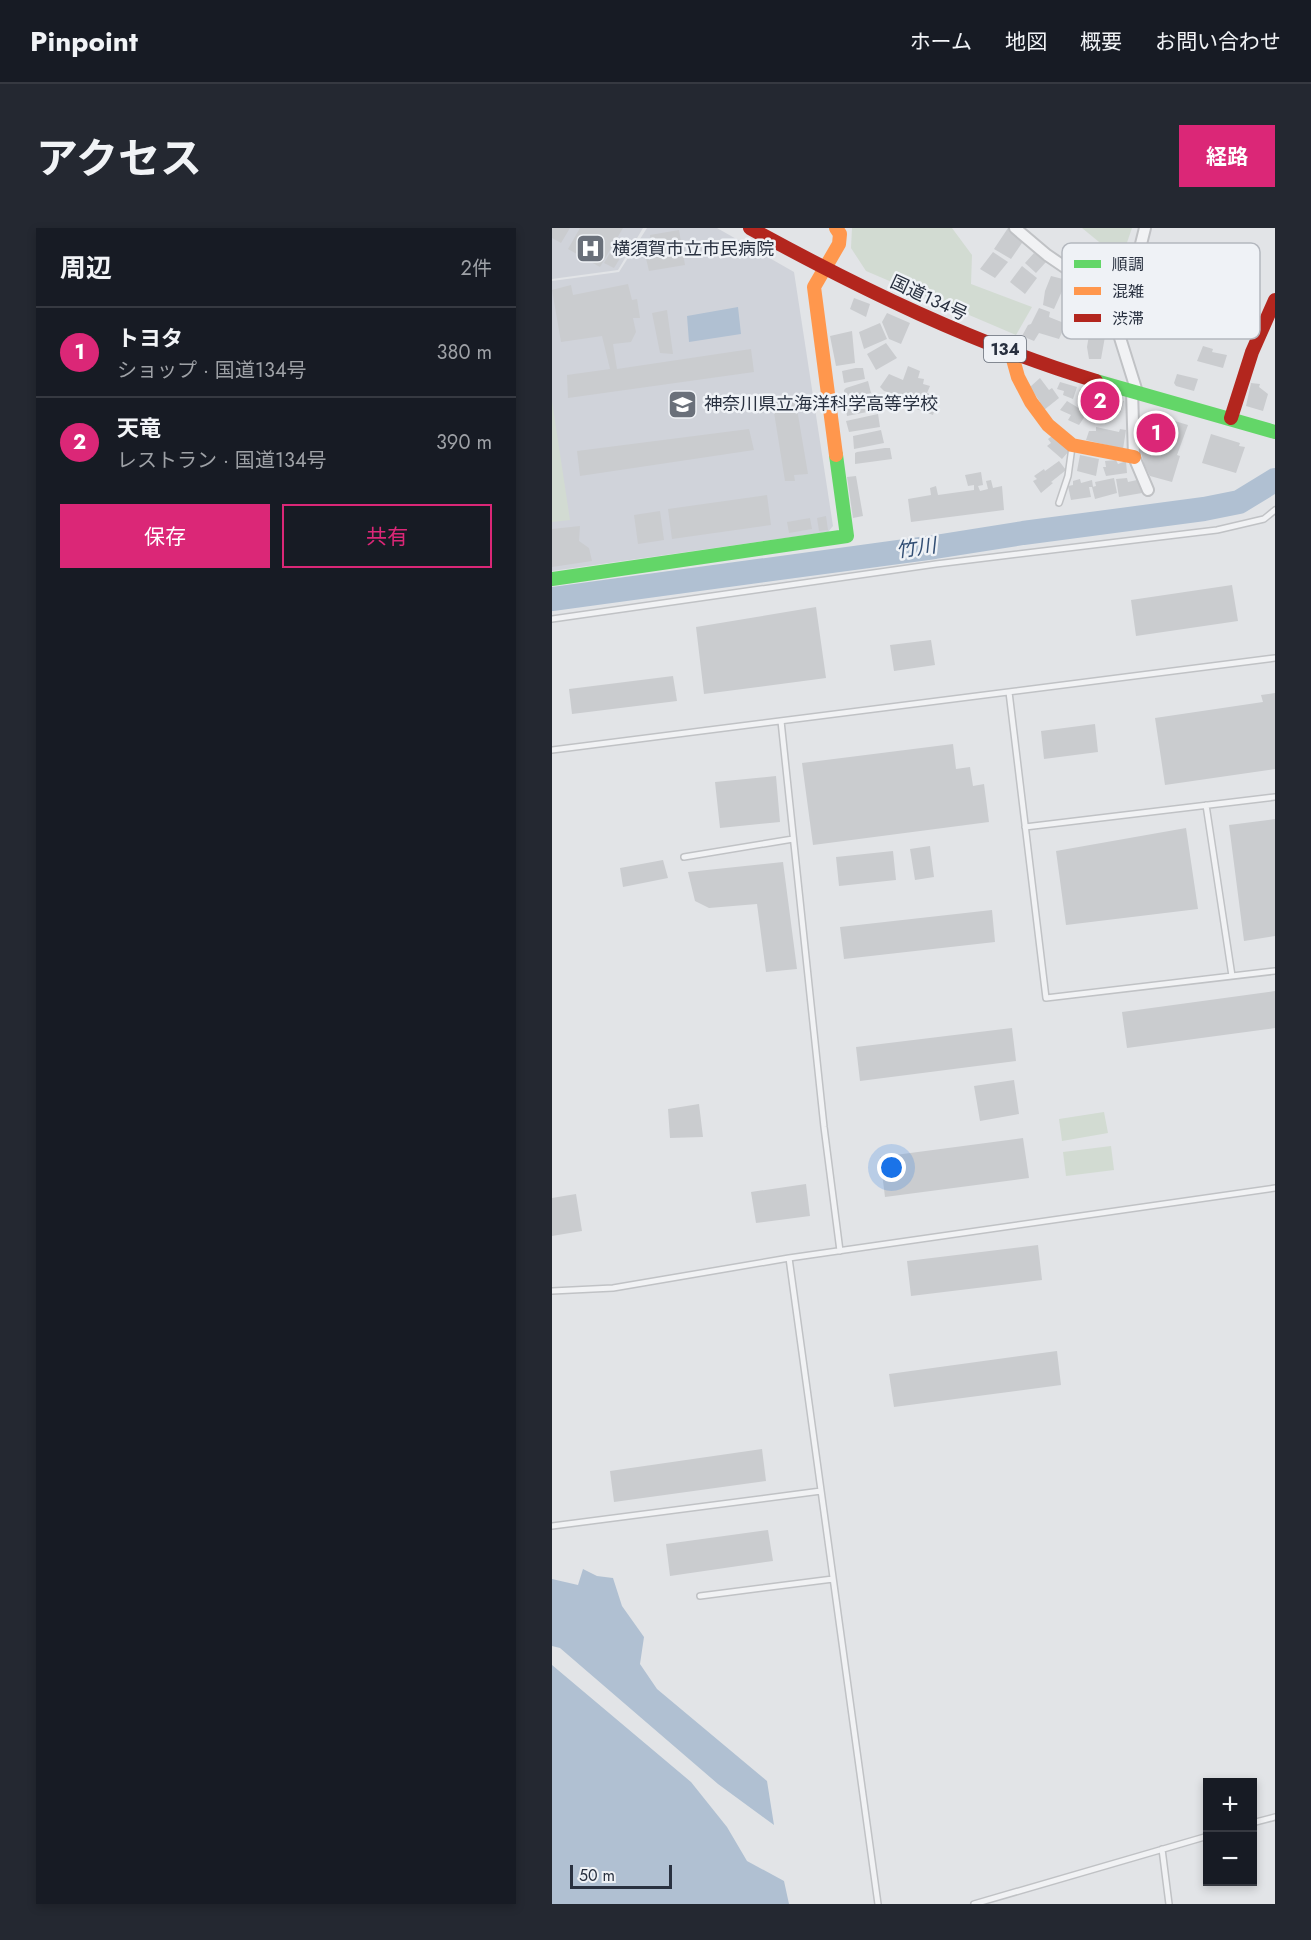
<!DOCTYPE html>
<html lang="ja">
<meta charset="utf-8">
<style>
body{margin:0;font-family:Jost,"Noto Sans JP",sans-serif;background:#242831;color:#f1f3f6}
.controls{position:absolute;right:18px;bottom:18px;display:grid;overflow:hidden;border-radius:0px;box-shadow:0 3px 9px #0003}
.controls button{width:54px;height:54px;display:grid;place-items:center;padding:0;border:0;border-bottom:2px solid #363941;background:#171b24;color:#f1f3f6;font:30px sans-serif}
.scale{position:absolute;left:18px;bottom:15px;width:102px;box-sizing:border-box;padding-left:6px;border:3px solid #293140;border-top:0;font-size:16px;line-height:21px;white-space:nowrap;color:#293140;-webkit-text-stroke:4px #eff2f6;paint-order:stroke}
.you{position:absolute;left:340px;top:940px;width:21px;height:21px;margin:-15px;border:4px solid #fff;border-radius:50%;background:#1a73e8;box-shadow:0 0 0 9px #1a73e833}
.badge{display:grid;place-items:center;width:39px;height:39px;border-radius:50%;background:#db2777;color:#fff;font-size:20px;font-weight:700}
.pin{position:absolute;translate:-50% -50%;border:3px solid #fff;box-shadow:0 2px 6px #0006}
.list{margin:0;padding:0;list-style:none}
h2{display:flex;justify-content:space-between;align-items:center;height:78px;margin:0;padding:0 24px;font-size:26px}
h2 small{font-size:20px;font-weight:400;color:#9ea1a6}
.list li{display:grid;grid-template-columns:39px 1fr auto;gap:18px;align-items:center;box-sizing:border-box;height:90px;padding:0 24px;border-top:2px solid #363941}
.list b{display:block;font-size:22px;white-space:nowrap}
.list p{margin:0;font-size:20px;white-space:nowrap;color:#9ea1a6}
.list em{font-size:20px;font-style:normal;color:#9ea1a6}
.actions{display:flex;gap:12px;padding:18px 24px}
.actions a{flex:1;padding:14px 0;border:2px solid #db2777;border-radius:0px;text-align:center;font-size:21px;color:#db2777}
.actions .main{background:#db2777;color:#fff}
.map{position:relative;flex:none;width:723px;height:1676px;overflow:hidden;border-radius:0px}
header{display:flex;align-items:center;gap:36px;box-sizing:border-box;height:84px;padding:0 30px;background:#171b24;border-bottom:2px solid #363941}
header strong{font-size:28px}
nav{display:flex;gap:33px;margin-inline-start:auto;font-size:21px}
.intro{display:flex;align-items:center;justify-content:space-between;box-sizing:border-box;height:144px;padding:0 36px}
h1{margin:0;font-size:42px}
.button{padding:15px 27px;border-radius:0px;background:#db2777;color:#fff;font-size:21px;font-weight:700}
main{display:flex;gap:36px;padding:0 36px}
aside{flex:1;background:#171b24;border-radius:0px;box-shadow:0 3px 9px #0003}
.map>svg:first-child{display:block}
.built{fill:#d0d3da}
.green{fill:#d2dbd2}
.water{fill:#b0c0d2}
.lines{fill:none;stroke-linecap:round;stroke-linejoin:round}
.river{stroke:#b0c0d2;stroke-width:24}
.building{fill:#cacccf}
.lane-casing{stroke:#c0c2c5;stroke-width:8}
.street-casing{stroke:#c0c2c5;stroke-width:14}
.lane{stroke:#f1f2f4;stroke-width:5}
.street{stroke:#f1f2f4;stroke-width:10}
.fast{stroke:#63d668;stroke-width:14}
.slow{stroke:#ff974d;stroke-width:14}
.jam{stroke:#b3261e;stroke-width:14}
.labels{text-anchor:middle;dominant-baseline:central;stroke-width:5;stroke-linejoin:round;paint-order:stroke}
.shield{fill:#eff2f6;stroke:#646b77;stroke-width:1.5}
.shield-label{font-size:16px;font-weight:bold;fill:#293140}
.poi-label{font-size:18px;fill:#293140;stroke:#eff2f6;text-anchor:start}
.street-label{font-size:18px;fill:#293140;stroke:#eff2f6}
.water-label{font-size:20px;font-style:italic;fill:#334f74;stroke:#eff2f6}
.key{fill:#eff2f6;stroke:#b4b8bf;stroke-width:1.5}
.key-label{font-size:16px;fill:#293140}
</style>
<header>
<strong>Pinpoint</strong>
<nav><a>ホーム</a><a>地図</a><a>概要</a><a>お問い合わせ</a></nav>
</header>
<div class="intro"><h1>アクセス</h1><a class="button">経路</a></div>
<main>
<aside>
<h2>周辺<small>2件</small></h2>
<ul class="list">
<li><span class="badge">1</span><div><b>トヨタ</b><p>ショップ · 国道134号</p></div><em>380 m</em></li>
<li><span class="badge">2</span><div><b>天竜</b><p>レストラン · 国道134号</p></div><em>390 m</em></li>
</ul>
<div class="actions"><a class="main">保存</a><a>共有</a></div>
</aside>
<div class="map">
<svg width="723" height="1676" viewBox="0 0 723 1676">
<rect width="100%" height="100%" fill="#e2e4e7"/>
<!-- built -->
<path class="built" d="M 0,0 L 91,0 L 66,42 L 0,51 Z
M 95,0 L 165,0 L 242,44 L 281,298 L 276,304 L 0,343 L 0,53 L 67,44 Z"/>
<!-- green -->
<path class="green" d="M 300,0 L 400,0 L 420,27 L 419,56 L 480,79 L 464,107 L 314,43 L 299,20 Z
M 530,0 L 580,0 L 569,32 Z
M 0,173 L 18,292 L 0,294 Z
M 552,884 L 556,905 L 510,913 L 507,891 Z
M 559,918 L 562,942 L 514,948 L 511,924 Z"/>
<!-- water -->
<path class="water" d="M 186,79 L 189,106 L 137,114 L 135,88 Z
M 31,1341 L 45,1348 L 61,1350 L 70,1378 L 92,1409 L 88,1436 L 105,1461 L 215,1553 L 222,1597 L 166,1556 L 8,1420 L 0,1418 L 0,1351 L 26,1357 Z
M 0,1437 L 139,1554 L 175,1599 L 195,1633 L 232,1653 L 237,1676 L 0,1676 Z"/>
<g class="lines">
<!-- river -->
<path class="river" d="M 0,371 L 383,319 L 471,305 L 652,281 L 687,274 L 723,252"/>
</g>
<!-- building -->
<path class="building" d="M 0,0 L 18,0 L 9,15 L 0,10 Z
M 28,0 L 71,0 L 48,39 L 16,21 Z
M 456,0 L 472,12 L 459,31 L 442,21 Z
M 127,2 L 133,37 L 97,43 L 91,18 L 99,16 L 98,7 Z
M 65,13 L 75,19 L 62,40 L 52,35 Z
M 441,24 L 456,34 L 443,50 L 428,41 Z
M 482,25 L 494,34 L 484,45 L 473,35 Z
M 470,38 L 485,50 L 473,66 L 458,54 Z
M 499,48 L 515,52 L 502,81 L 491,77 L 493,63 Z
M 76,56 L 80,72 L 85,71 L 88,90 L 81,90 L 84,104 L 79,114 L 61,116 L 65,141 L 199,121 L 202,144 L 16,170 L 15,147 L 58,141 L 50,108 L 9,114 L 0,62 L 19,57 L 21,67 Z
M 302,70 L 318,76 L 314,89 L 298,81 Z
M 487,80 L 498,84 L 497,89 L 512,95 L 512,100 L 507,111 L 487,105 L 482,113 L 470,108 L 476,97 L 479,96 Z
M 115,82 L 121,126 L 108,125 L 100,85 Z
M 335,85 L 358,95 L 349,116 L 337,111 L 330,94 Z
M 328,95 L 335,111 L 312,121 L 307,104 Z
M 538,101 L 554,103 L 549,131 L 537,131 L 535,119 Z
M 300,103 L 303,135 L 284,138 L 278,108 Z
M 334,115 L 345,130 L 324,142 L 315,126 Z
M 651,118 L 661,121 L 660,124 L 675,127 L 671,140 L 645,133 Z
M 356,138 L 368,143 L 366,150 L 372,151 L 371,156 L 378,158 L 375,165 L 387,169 L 381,187 L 351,176 L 353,169 L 332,163 L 328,159 L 337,146 L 351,152 Z
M 304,140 L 311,140 L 313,151 L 292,155 L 290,143 Z
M 625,146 L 646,151 L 642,163 L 624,158 L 622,155 Z
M 488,150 L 497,162 L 500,160 L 507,170 L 492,182 L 487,176 L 488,174 L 478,159 Z
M 316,153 L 319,165 L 293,170 L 292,162 L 294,160 Z
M 508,154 L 525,159 L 521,171 L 511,167 L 512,163 L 505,161 Z
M 699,155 L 708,156 L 707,159 L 716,166 L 711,183 L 694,178 Z
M 528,161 L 572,173 L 568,185 L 562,184 L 562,187 L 554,184 L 553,189 L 542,185 L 542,181 L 534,180 L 536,177 L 525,174 Z
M 243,169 L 256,246 L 242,247 L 243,253 L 233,253 L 220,172 Z
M 321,170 L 325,182 L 295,188 L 293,175 Z
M 515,173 L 535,185 L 527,197 L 516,192 L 519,187 L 508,182 Z
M 596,185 L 636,197 L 625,227 L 628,228 L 620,254 L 598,248 L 592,236 L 588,221 L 592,209 L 589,207 Z
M 326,186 L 328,199 L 297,204 L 294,193 Z
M 544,199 L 567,204 L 568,201 L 574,202 L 571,221 L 534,212 L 537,203 L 544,203 Z
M 197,201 L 202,222 L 28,248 L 25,223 Z
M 329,202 L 332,215 L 302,221 L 301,208 Z
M 659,206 L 688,215 L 687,218 L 693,219 L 684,245 L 650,235 Z
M 500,208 L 517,223 L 510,231 L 495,218 L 499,215 L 496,211 Z
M 333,220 L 338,220 L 340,231 L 303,236 L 303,225 L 305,224 Z
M 528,227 L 547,231 L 544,248 L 525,243 Z
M 564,232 L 566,236 L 574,233 L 575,245 L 554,248 L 551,239 L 554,239 L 553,233 Z
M 507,233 L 514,242 L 499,254 L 501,255 L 489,265 L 481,253 L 485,251 L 482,248 L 492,241 L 493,243 Z
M 429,244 L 431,257 L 426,258 L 428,263 L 436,261 L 434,253 L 439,252 L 441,260 L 450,258 L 452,282 L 359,294 L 356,271 L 379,267 L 378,260 L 384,258 L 386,267 L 422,262 L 422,257 L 416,258 L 413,247 Z
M 304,248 L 311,288 L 301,290 L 295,249 Z
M 562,250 L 565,265 L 543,271 L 540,259 L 544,258 L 543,254 Z
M 575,250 L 576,254 L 585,252 L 590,265 L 567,269 L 564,251 Z
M 528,251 L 529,255 L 540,252 L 541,259 L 537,259 L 539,269 L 519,272 L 516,258 L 521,257 L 521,253 Z
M 215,267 L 219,297 L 120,311 L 116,281 Z
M 108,283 L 112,312 L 86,316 L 82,287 Z
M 274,288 L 276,302 L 267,303 L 265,290 Z
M 258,290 L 260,301 L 237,305 L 235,294 Z
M 28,298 L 27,313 L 37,320 L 40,333 L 0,339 L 0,301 Z
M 680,357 L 686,393 L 584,408 L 579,372 Z
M 264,379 L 274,450 L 152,466 L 144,399 Z
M 379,412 L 383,437 L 342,443 L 338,417 Z
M 121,448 L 125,473 L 20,486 L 17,461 Z
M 723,465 L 723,541 L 613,557 L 603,490 L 711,474 L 709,467 Z
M 543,496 L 546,524 L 492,531 L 489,503 Z
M 401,516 L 404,541 L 418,539 L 421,558 L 432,556 L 437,594 L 261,617 L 250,535 Z
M 224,548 L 228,594 L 168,600 L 163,554 Z
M 723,591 L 723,708 L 692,713 L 677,597 Z
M 634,600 L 646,681 L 514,697 L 504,623 Z
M 378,618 L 382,649 L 363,652 L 358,621 Z
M 341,623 L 344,652 L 287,658 L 284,629 Z
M 111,632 L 116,650 L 71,659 L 68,640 Z
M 231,634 L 245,741 L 214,744 L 205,676 L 157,680 L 143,673 L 136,644 Z
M 440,682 L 443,714 L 292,731 L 288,699 Z
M 723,763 L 723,800 L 575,820 L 570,784 Z
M 460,800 L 464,833 L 308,853 L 304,819 Z
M 462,852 L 467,886 L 428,893 L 422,858 Z
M 147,876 L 151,909 L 118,910 L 116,881 Z
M 471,910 L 477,950 L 333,969 L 328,929 Z
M 254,956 L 258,988 L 204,995 L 199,964 Z
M 24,966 L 30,1003 L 0,1008 L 0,970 Z
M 486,1017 L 490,1052 L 359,1068 L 355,1033 Z
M 505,1123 L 509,1157 L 342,1179 L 337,1146 Z
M 210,1221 L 214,1253 L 62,1274 L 58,1243 Z
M 216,1302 L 221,1333 L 118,1348 L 114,1316 Z"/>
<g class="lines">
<defs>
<path id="lane" d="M 507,275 L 516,248 L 520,219
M 0,391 L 384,336 L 665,302 L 712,291 L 723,282
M 457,464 L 494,770 L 723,743
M 229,493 L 272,899 L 288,1023
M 0,522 L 723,430
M 654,577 L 680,748
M 473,599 L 723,569
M 132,629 L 241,611
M 237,1030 L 326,1676
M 0,1063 L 61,1060 L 237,1030 L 723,960
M 0,1298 L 269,1263
M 148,1368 L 281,1351
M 700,1595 L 723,1589
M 610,1621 L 617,1676
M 422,1676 L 656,1608"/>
<path id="street" d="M 463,0 L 495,27 L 567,76
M 580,163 L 582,229 L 596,262
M 585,164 L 564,97 L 570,54 L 588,20 L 593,0"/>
</defs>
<!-- lane casing -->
<use href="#lane" class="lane-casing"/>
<!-- street casing -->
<use href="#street" class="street-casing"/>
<!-- lane -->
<use href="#lane" class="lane"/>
<!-- street -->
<use href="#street" class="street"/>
<!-- fast -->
<path class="fast" d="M 544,153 L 723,204
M 0,351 L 295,308 L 284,227"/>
<!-- slow -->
<path class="slow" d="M 284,0 L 288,6 L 287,16 L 262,59 L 284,227
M 459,124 L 466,149 L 479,174 L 496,197 L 520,217 L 582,229"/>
<!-- jam -->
<path class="jam" d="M 198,0 C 309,61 422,116 544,153
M 679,190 L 700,124 L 723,72"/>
</g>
<!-- icons -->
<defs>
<symbol id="hospital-square" viewBox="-11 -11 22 22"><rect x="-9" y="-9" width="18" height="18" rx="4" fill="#6a707a" stroke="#eff2f6"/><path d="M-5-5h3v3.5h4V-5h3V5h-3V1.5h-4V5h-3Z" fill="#fff"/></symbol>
<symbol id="school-square" viewBox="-11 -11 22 22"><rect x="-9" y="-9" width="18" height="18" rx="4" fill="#6a707a" stroke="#eff2f6"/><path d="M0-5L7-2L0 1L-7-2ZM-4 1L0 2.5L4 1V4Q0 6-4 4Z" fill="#fff"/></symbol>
</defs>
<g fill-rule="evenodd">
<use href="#hospital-square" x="22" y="4" width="33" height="33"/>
<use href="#school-square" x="114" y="160" width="33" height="33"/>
</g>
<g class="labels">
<!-- shield labels -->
<rect class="shield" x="432" y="108" width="42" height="26" rx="4.5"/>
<g class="shield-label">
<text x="453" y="121">134</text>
</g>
<!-- poi labels -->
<g class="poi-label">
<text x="60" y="21">横須賀市立市民病院</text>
<text x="152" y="176">神奈川県立海洋科学高等学校</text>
</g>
<!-- street labels -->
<g class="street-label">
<text transform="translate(377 70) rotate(25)">国道134号</text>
</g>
<!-- water labels -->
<g class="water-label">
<text transform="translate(364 320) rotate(-8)">竹川</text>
</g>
</g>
<!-- legend -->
<rect x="510" y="15" width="198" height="96" rx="9" class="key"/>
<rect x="522" y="32" width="27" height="8" fill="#63d668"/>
<rect x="522" y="59" width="27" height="8" fill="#ff974d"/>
<rect x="522" y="86" width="27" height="8" fill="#b3261e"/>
<g class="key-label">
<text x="560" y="42">順調</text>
<text x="560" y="69">混雑</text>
<text x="560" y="96">渋滞</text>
</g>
</svg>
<div class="controls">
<button>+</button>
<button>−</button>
</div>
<div class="scale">50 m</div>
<div class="you"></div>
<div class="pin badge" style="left:604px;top:205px">1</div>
<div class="pin badge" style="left:548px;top:173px">2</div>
</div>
</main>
